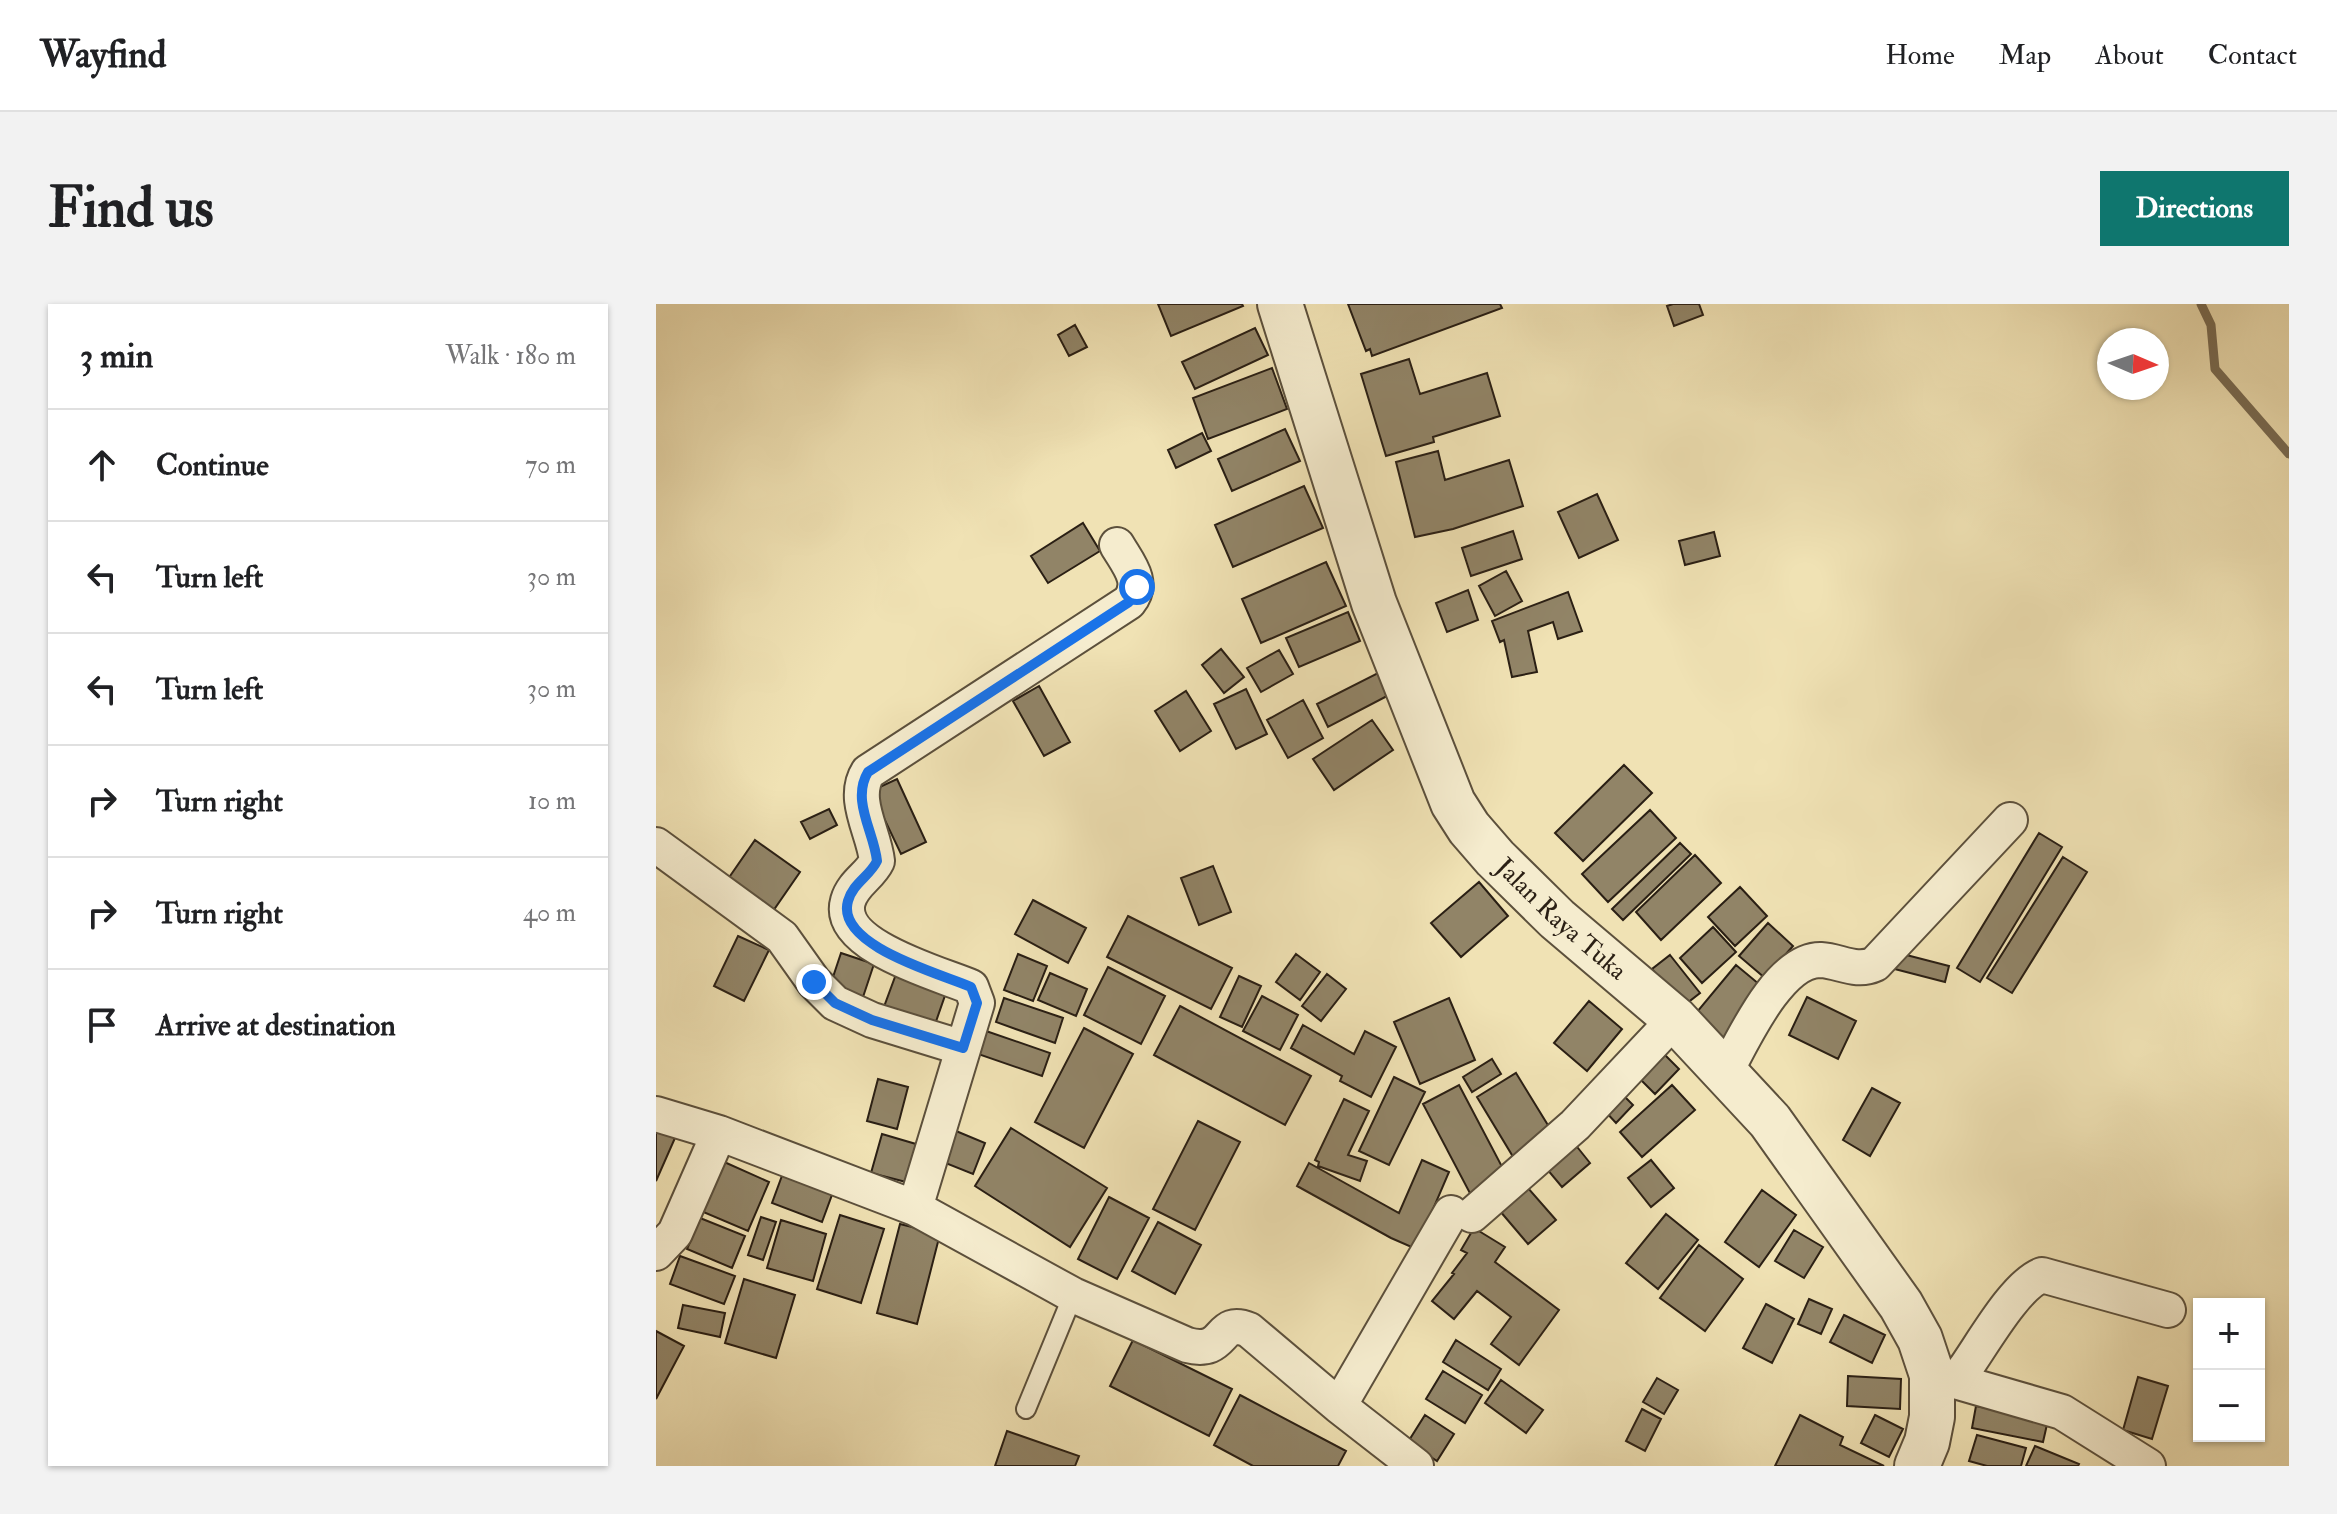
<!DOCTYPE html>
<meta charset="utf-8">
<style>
body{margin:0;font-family:"IM FELL Double Pica",serif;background:#f2f2f2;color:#202124}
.controls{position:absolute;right:24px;bottom:24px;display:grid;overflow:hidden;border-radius:0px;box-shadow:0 2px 6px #0004}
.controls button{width:72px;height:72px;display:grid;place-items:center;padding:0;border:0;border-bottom:2px solid #e0e0e0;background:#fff;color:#202124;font:40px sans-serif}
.compass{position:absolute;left:1441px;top:24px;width:72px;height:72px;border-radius:50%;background:#fff;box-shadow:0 2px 6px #0004;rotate:92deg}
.stop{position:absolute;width:24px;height:24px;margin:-18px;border:6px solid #1a73e8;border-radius:50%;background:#fff}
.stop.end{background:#1a73e8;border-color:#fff;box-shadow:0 2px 8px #0008}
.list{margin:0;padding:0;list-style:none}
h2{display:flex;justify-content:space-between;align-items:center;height:104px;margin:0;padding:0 32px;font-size:34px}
h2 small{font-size:26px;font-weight:400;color:#757577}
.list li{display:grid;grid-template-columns:52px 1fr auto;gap:24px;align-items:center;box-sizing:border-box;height:112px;padding:0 32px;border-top:2px solid #e0e0e0}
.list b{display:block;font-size:30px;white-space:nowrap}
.list em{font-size:26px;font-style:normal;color:#757577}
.icon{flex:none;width:44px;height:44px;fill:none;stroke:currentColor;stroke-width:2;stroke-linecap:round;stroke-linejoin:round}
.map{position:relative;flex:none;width:1633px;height:1162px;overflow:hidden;border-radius:0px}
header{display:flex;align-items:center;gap:48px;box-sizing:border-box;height:112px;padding:0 40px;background:#fff;border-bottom:2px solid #e0e0e0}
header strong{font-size:38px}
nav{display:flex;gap:44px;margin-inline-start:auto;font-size:28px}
.intro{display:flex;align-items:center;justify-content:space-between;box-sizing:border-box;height:192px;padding:0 48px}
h1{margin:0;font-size:56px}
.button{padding:20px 36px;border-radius:0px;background:#0f766e;color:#fff;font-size:28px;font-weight:700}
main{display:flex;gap:48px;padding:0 48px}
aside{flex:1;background:#fff;border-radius:0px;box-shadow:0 2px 6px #0004}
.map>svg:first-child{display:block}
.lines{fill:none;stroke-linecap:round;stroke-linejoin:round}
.stream{stroke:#796c54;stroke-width:9}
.building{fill:#918467;stroke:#2a1f14;stroke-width:2}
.service-casing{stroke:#5c503c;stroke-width:22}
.minor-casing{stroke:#5c503c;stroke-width:38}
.tertiary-casing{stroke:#5c503c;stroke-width:48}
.service{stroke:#f5ecce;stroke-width:18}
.minor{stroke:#f5ecce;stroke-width:34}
.tertiary{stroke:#f5ecce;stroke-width:44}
.route{stroke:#1a73e8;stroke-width:10}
.labels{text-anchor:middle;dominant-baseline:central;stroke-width:6;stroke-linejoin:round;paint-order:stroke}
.street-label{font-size:26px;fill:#2a1f14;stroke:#f5ecce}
</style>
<header>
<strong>Wayfind</strong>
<nav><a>Home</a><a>Map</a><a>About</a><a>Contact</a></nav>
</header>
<div class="intro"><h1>Find us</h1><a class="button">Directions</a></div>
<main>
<aside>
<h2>3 min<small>Walk · 180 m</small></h2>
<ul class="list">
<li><svg class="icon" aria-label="ahead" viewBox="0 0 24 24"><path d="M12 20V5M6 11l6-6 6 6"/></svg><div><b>Continue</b></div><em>70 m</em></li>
<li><svg class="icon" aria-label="left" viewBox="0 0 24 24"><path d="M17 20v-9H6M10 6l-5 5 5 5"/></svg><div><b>Turn left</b></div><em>30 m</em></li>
<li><svg class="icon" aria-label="left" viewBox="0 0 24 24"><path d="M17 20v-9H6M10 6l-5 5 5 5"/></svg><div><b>Turn left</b></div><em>30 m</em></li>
<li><svg class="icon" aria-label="right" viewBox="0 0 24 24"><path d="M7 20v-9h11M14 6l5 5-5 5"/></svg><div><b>Turn right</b></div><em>10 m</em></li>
<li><svg class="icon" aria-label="right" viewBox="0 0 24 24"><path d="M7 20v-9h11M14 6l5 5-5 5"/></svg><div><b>Turn right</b></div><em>40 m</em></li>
<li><svg class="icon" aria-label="arrive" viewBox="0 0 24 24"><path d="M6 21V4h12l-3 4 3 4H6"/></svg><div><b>Arrive at destination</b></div></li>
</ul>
</aside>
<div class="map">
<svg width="1633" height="1162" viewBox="0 0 1633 1162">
<rect width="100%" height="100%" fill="#f0e2b4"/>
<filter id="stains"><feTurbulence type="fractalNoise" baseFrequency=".0025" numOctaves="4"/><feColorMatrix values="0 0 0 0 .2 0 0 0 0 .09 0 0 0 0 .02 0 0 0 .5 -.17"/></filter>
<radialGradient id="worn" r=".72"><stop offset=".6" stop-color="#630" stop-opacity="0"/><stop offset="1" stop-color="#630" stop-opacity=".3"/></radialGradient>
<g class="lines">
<!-- stream -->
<path class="stream" d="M 1545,0 L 1555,21 L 1559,65 L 1633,150"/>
</g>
<!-- building -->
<path class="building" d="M 502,0 L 586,0 L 587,2 L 515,32 Z
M 692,0 L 844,0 L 846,4 L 716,52 L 714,45 L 710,47 Z
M 1017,0 L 1043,0 L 1047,11 L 1018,22 L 1011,2 Z
M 419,21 L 431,43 L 413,52 L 402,31 Z
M 599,24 L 612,51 L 539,85 L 526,58 Z
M 753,55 L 764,90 L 831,69 L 844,112 L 777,133 L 778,138 L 730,152 L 705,70 Z
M 616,64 L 631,105 L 552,135 L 537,94 Z
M 629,125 L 644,157 L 576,187 L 562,155 Z
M 546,129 L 555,147 L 520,164 L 512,146 Z
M 782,147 L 789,176 L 853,156 L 867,202 L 797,225 L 759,233 L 740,158 Z
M 648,182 L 667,224 L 577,263 L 559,221 Z
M 941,190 L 962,236 L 923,254 L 902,208 Z
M 427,219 L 444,247 L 392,279 L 375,252 Z
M 857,227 L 866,255 L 815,272 L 806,244 Z
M 1058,228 L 1064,252 L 1029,261 L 1023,237 Z
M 670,258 L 690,302 L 605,339 L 586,295 Z
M 850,267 L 866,297 L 839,312 L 823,282 Z
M 812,286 L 822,316 L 791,328 L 780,299 Z
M 912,288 L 926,327 L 902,335 L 897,318 L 872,327 L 881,368 L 856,373 L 848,336 L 844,338 L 836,317 Z
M 692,308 L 704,337 L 643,363 L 630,334 Z
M 565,345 L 588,373 L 568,389 L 546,361 Z
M 623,346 L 637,370 L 605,388 L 591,364 Z
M 722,369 L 733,391 L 672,423 L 661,400 Z
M 383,382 L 414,438 L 388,452 L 357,397 Z
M 590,385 L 611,430 L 580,445 L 558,400 Z
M 530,387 L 555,427 L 524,447 L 499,407 Z
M 647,396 L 667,434 L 632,454 L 611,416 Z
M 716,416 L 737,446 L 678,486 L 657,455 Z
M 968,461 L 996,489 L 927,557 L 899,529 Z
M 241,475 L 270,538 L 245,550 L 215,487 Z
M 173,505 L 181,521 L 154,535 L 145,518 Z
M 994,506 L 1020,534 L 952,598 L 926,570 Z
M 1383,529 L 1406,543 L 1324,678 L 1301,664 Z
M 99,536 L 144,568 L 117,607 L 72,575 Z
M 1024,539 L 1035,550 L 967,616 L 956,605 Z
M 1039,551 L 1065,579 L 1005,636 L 980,608 Z
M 1407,553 L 1431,568 L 1356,689 L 1331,674 Z
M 557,562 L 575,608 L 543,621 L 525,574 Z
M 823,578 L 852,612 L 805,653 L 775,619 Z
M 1084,583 L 1111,612 L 1079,642 L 1052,613 Z
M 377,596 L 430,624 L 412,659 L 359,630 Z
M 472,612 L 576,664 L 555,705 L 451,653 Z
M 1112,619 L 1137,642 L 1109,674 L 1083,652 Z
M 1057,623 L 1080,648 L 1046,679 L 1024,654 Z
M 82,632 L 113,646 L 88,697 L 58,682 Z
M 1231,646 L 1293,662 L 1289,678 L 1227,662 Z
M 185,649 L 218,660 L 205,699 L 172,688 Z
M 362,650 L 391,662 L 377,697 L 348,686 Z
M 640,650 L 664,668 L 644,696 L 620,678 Z
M 1014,651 L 1044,689 L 1026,703 L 996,665 Z
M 1080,661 L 1109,685 L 1064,738 L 1036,714 Z
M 243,662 L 293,680 L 276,729 L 225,711 Z
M 452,663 L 509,692 L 485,740 L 428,711 Z
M 394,669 L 431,685 L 420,712 L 382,696 Z
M 671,670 L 690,685 L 665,717 L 646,702 Z
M 583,672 L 605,682 L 586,723 L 564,713 Z
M 606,692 L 642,711 L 624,746 L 587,727 Z
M 1151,693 L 1200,717 L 1182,755 L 1133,731 Z
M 348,694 L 407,714 L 399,739 L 340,718 Z
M 793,694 L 819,756 L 764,780 L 738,718 Z
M 933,697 L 966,725 L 931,767 L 898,739 Z
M 524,702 L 655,772 L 629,821 L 498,751 Z
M 647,721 L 698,750 L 709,727 L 740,743 L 715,793 L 684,777 L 686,772 L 635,744 Z
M 428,724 L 477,750 L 428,844 L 379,818 Z
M 330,727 L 394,749 L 386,772 L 322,750 Z
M 1003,745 L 1023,765 L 999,790 L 978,769 Z
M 836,755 L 845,770 L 816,788 L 807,773 Z
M 860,769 L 898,831 L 859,856 L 821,793 Z
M 738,773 L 769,788 L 733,861 L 703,847 Z
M 222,775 L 252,783 L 241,825 L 211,817 Z
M 803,781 L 853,876 L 817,895 L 767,800 Z
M 1016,781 L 1039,806 L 986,853 L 964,828 Z
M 1216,784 L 1244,799 L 1214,852 L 1187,836 Z
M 965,789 L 977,801 L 960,819 L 948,806 Z
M 688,795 L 713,807 L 692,851 L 711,857 L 704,877 L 662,862 L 663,858 L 659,856 Z
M 542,817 L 584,838 L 539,926 L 497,905 Z
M 355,824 L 451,884 L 414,943 L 319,882 Z
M 0,825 L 19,834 L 0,877 Z
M 300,827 L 329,839 L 317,870 L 287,858 Z
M 226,830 L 260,840 L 250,878 L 215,869 Z
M 914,834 L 934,859 L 906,883 L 885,858 Z
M 766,856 L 793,868 L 760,945 L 735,934 L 641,882 L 653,859 L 743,909 Z
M 995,856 L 1018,884 L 995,903 L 972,874 Z
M 66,857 L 113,878 L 92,927 L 45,907 Z
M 127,869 L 177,888 L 166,918 L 116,899 Z
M 865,876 L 900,916 L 872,940 L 838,900 Z
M 1106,886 L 1140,911 L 1103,963 L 1069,938 Z
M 453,893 L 493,914 L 461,975 L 422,955 Z
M 1010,910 L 1042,936 L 1002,985 L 970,959 Z
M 184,911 L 228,925 L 205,999 L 161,985 Z
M 105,913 L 120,918 L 107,956 L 92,951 Z
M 44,914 L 89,932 L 76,964 L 31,945 Z
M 125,916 L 170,930 L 157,977 L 111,964 Z
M 502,918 L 545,941 L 519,990 L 476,967 Z
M 244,920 L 284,930 L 261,1020 L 221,1009 Z
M 818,924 L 849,943 L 839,958 L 903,1006 L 863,1061 L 835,1040 L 855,1013 L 821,987 L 798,1015 L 776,997 L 798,970 L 796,969 L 811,949 L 805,946 Z
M 1138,926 L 1167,943 L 1148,974 L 1119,957 Z
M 1043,941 L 1087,975 L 1049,1027 L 1004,994 Z
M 24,952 L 79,972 L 68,1000 L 14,980 Z
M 88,975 L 139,991 L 120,1054 L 69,1039 Z
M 1153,995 L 1176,1005 L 1165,1030 L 1142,1020 Z
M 1110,1000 L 1138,1015 L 1116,1059 L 1087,1044 Z
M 27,1001 L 69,1009 L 64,1033 L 22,1024 Z
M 1188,1011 L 1229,1031 L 1216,1059 L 1174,1038 Z
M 0,1027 L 28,1042 L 0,1095 Z
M 477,1036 L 576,1085 L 553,1132 L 454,1082 Z
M 800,1036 L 845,1065 L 832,1086 L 787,1058 Z
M 787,1067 L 826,1091 L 809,1119 L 770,1095 Z
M 1192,1072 L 1245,1075 L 1244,1105 L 1191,1102 Z
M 1482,1073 L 1512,1082 L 1496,1135 L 1467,1126 Z
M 1001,1074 L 1022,1086 L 1008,1110 L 987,1098 Z
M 845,1076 L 887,1106 L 870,1129 L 829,1099 Z
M 584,1091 L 690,1147 L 682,1162 L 597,1162 L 558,1141 Z
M 1320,1102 L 1392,1116 L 1387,1138 L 1316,1124 Z
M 986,1105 L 1005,1115 L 989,1147 L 970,1137 Z
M 769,1111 L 798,1130 L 781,1157 L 752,1138 Z
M 1144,1111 L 1187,1133 L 1184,1141 L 1228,1162 L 1119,1162 Z
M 1219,1111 L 1247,1125 L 1233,1153 L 1205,1139 Z
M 351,1127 L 423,1152 L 419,1162 L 339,1162 Z
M 1321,1131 L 1370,1144 L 1365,1162 L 1331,1162 L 1313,1157 Z
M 1379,1142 L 1423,1160 L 1422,1162 L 1370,1162 Z"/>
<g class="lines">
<defs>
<path id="service" d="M 370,1105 L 417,991"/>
<path id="minor" d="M 0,541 L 126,633 L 158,678 L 179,699 L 216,716 L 307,744
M 1069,769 C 1087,736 1123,655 1165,656 C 1184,657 1200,669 1219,660 L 1354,516
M 0,810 L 63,829 L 259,904 L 417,991 L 531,1041 C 572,1052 560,1012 593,1026 L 683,1102 L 760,1162
M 259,904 L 321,699 L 315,683 C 285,670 179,642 192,597 C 197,579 214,572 221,557 C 218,528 195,495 212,468 L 473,298 C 489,278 472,260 461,241
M 816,911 L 919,821 L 1019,715
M 0,949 L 19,929 L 63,829
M 1285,1073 L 1406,1108 L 1492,1162
M 1305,1078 L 1308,1066 C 1326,1041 1359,981 1386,971 L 1512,1006
M 683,1102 L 795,909"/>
<g id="tertiary">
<path id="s1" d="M 624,0 L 718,299 L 797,499 L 813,524 L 839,554 L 901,615 L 1019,715 L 1114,817 L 1245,1001 L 1264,1035 L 1276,1071 L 1276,1113 L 1271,1138 L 1261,1162"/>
</g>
</defs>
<!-- service casing -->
<use href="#service" class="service-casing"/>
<!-- minor casing -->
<use href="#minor" class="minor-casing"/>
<!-- tertiary casing -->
<use href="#tertiary" class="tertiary-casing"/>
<!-- service -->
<use href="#service" class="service"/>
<!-- minor -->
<use href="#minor" class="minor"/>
<!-- tertiary -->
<use href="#tertiary" class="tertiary"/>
</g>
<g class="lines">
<!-- route -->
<path class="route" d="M 158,678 L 179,699 L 216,716 L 307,744 L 321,699 L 315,683 C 286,670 179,642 192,597 C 197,579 214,572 221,557 C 218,528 195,496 212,468 L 473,298 L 481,283"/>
</g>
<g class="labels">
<!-- street labels -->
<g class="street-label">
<text stroke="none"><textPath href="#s1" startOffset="688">Jalan Raya Tuka</textPath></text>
</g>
</g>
<rect width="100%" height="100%" filter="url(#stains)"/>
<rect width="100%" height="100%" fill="url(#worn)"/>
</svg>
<div class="controls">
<button>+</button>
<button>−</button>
</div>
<svg class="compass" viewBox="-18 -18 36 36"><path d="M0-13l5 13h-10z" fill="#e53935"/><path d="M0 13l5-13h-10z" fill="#757577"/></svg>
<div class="stop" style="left:481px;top:283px"></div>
<div class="stop end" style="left:158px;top:678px"></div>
</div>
</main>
